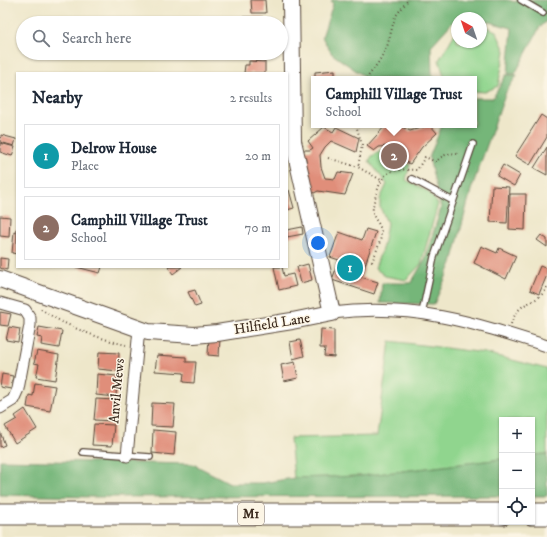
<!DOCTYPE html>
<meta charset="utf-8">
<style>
body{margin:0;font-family:"IM FELL DW Pica",serif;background:#f6f6f7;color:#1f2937}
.controls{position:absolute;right:12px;bottom:12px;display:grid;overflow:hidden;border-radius:0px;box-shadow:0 1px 3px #0004}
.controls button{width:36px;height:36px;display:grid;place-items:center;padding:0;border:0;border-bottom:1px solid #e0e1e3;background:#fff;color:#1f2937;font:20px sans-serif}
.compass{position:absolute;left:451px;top:12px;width:36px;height:36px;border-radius:50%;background:#fff;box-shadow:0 1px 3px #0004;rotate:320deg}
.you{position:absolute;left:318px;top:243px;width:14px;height:14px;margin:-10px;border:3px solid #fff;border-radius:50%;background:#1a73e8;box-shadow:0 0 0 6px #1a73e833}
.badge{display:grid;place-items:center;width:26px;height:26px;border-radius:50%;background:#b5179e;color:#fff;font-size:13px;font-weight:700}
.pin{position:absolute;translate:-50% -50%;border:2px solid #fff;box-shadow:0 1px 4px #0006}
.popup{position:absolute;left:311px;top:76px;width:166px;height:52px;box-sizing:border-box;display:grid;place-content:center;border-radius:0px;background:#fff;filter:drop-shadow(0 1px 3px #0005);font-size:13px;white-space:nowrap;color:#747a83}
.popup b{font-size:15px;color:#1f2937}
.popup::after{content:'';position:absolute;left:50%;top:100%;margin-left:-8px;border:8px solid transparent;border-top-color:#fff}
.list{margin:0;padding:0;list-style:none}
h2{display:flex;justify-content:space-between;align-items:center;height:52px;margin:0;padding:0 16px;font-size:17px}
h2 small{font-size:13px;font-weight:400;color:#747a83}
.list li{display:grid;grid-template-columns:26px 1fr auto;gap:12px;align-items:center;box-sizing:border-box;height:64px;margin:0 8px 8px;padding:0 8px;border:1px solid #e0e1e3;border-radius:0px}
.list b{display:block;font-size:15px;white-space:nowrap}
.list p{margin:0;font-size:13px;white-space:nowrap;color:#747a83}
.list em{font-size:13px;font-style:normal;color:#747a83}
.icon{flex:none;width:22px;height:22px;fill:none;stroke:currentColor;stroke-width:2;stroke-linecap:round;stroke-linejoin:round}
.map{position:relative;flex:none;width:547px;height:537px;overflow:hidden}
.search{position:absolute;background:#fff;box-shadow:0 1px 3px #0004;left:16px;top:16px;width:272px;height:44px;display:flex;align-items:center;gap:10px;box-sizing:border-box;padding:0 14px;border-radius:22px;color:#747a83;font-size:15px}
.panel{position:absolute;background:#fff;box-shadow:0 1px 3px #0004;left:16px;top:72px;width:272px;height:196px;border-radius:0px}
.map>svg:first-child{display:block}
.green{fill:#90d58e;stroke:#668056}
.forest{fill:#74b679;stroke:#58704c}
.building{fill:#e08e7a}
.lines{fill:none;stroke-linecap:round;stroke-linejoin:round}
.lane-casing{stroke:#564638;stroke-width:8}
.street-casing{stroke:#564638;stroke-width:13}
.secondary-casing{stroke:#564638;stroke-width:18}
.highway-casing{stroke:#564638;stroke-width:23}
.path{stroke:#564638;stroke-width:2;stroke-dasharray:1 3;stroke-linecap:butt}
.lane{stroke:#fff;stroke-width:5.5}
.street{stroke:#fff;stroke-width:11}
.secondary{stroke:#fff;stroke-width:16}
.highway{stroke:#fff;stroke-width:21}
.labels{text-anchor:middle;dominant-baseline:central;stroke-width:3;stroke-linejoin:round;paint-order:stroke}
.shield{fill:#fcf5e5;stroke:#75675a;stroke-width:1}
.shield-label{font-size:13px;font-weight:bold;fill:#3b2a1e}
.street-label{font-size:14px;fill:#3b2a1e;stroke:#fcf5e5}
</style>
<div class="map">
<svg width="547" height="537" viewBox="0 0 547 537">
<rect width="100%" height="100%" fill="#fcf5e5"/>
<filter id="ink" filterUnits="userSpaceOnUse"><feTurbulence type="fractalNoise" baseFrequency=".025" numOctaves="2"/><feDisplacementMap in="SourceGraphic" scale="8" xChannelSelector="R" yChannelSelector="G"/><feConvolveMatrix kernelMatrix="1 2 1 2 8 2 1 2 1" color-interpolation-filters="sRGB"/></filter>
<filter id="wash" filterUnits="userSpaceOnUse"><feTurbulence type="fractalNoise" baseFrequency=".012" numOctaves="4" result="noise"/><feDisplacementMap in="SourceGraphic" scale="16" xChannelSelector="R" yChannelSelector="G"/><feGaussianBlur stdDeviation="0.9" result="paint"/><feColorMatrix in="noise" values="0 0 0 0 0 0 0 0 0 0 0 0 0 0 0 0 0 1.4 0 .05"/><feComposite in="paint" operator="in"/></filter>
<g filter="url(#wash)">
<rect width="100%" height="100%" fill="#eee7ca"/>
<!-- green -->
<path class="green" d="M 481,25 L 496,31 L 505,51 L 498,86 L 485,92 L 474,91 L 474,79 L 445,79 L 439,60 L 457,30 L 457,42 L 481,42 Z
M 383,150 L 410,164 L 406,180 L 429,192 L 438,204 L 421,264 L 406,280 L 385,276 L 375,268 L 383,246 L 387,223 L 380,207 L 380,199 L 387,184 L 369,161 L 372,156 Z
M 390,341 L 485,353 L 547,369 L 547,454 L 532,455 L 532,420 L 502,420 L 502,459 L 361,476 L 294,478 L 290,438 L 377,436 Z"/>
<!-- forest -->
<path class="forest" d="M 331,0 L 507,0 L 516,2 L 517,0 L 547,0 L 547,21 L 540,27 L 515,74 L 508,74 L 512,28 L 481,20 L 481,18 L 459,15 L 431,46 L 432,74 L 436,79 L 368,79 L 332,54 L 322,37 L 333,4 Z
M 506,75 L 517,75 L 506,92 L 471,190 L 452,263 L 434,304 L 380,303 L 382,283 L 411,283 L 425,259 L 441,208 L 429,158 L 442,125 L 474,125 L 474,98 L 493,98 Z
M 547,454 L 547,496 L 532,496 L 532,455 Z
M 502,459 L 502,496 L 91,497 L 0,495 L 0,460 L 193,464 L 230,483 L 262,483 L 294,478 L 361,476 Z"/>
<g id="blocks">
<!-- building -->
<path class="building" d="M 251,0 L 265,0 L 266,13 L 252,13 Z
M 243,17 L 263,17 L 263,23 L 243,23 Z
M 254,53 L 264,53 L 265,59 L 254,59 Z
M 249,61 L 265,62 L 265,73 L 244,73 L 245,65 L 249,65 Z
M 335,70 L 335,79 L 315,79 L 315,72 Z
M 541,115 L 547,119 L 547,137 L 530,165 L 515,156 Z
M 386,125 L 402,125 L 402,127 L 410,131 L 430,125 L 437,133 L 422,147 L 410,164 L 396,157 L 395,149 L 388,146 L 379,147 L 374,151 L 367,146 Z
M 324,127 L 333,132 L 336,127 L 359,138 L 356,152 L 331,141 L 325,147 L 320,155 L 321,167 L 325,178 L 335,179 L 338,172 L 353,174 L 345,195 L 318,191 L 310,195 L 302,150 L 310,150 L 313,148 L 308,141 Z
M 1,135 L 16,139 L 14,146 L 0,142 Z
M 0,143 L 15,147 L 12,156 L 0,152 Z
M 547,147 L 547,175 L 534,168 Z
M 503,165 L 520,175 L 514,186 L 497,176 Z
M 492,186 L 509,187 L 507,223 L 490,222 Z
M 289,190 L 294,208 L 287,210 L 287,191 Z
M 510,194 L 526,194 L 525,230 L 509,229 Z
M 0,216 L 10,217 L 9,237 L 0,236 Z
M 302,227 L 303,234 L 287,237 L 287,230 Z
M 16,229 L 17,229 L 17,254 L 12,253 L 14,232 L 16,233 Z
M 366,229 L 376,232 L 361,277 L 378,282 L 374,294 L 332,280 L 339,260 L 330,257 L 339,232 L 362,240 Z
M 541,235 L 547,239 L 547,247 L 537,240 Z
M 481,246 L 497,253 L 499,248 L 516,256 L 506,279 L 474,263 Z
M 0,258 L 8,259 L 7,270 L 0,268 Z
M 308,264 L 312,280 L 301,283 L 297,267 Z
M 540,266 L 547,269 L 547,275 L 539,294 L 530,290 Z
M 76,267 L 102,267 L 100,273 Z
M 168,267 L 182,267 L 173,274 Z
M 274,267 L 282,267 L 284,276 L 293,274 L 296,286 L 279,290 Z
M 195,290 L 201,305 L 195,307 L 188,292 Z
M 0,312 L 11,314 L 8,326 L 0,325 Z
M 9,327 L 20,329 L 18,342 L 6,340 Z
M 39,327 L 62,331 L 59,348 L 41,345 L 42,338 L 37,337 Z
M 321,329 L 334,330 L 334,357 L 324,356 L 325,348 L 320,348 Z
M 209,337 L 220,338 L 219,356 L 208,355 Z
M 300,340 L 304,356 L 293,359 L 290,342 Z
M 37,351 L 59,355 L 55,380 L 36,377 L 39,364 L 34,363 Z
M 99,352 L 119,353 L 118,371 L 98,369 Z
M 157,355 L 186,357 L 186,362 L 196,362 L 194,383 L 183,382 L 184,373 L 155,371 Z
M 295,362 L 298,378 L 284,381 L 281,365 Z
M 2,374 L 13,376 L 11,389 L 0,387 Z
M 97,374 L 117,376 L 116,397 L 96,395 Z
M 35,383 L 55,386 L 50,411 L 27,407 L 29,395 L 33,396 Z
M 96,399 L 115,400 L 114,421 L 94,420 Z
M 152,403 L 175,404 L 173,427 L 151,426 Z
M 25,409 L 37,429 L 15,443 L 5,426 L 17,419 L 15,416 Z
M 94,424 L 114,425 L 112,446 L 92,445 Z
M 153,430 L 176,432 L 174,455 L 152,453 Z
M 0,432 L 5,445 L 0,447 Z"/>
</g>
</g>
<g filter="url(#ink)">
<use href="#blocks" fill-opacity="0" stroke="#564638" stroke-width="1"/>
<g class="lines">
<defs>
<path id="lane" d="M 521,0 L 543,13
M 412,179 L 453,201
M 422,313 L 434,257 L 473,144
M 83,452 L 150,457"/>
<path id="street" d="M 0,303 L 25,310 L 30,318 L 30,325 L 18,389 L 13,400 L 0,408
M 332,313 C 412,303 472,322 547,346
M 127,456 L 139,329"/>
<path id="secondary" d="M 0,279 L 148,332 L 194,335 L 217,333 L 292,321 L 332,313 L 293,141 L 291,0"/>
<path id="highway" d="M 0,514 L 502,514
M 532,514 L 547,514"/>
</defs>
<!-- lane casing -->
<use href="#lane" class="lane-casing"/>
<!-- street casing -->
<use href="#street" class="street-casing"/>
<!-- secondary casing -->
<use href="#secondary" class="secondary-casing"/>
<!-- highway casing -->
<use href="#highway" class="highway-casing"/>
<!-- path -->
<path class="path" d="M 366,79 L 378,63 L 387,47 L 395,17 L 408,0
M 356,125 L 362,145 L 358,167
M 328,158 L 358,167 L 381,180
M 372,262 C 375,254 380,244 381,236 C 382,223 374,221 373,213 C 372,206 375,198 377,192 C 384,168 394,169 417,170 L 425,157 L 436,162 C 442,155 451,151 460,155
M 41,309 C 65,326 97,338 126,345
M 511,324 C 520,297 537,307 547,287"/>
<!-- lane -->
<use href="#lane" class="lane"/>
<!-- street -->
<use href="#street" class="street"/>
<!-- secondary -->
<use href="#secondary" class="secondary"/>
<!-- highway -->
<use href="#highway" class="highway"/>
</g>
</g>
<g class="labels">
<!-- shield labels -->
<rect class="shield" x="238" y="503" width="26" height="22" rx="3"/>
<g class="shield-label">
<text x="251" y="514">M1</text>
</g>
<!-- street labels -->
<g class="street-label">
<text transform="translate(272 324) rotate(-9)">Hilfield Lane</text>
<text transform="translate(117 391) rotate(-85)">Anvil Mews</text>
</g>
</g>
</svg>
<div class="controls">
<button>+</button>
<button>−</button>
<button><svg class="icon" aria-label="locate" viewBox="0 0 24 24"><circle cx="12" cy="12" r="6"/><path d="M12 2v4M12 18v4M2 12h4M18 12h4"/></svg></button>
</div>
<svg class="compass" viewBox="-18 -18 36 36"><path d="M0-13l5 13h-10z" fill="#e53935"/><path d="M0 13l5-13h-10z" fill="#747a83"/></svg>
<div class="you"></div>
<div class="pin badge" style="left:350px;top:268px;background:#0f9aa8">1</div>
<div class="pin badge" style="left:394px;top:156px;background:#8d6e63">2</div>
<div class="popup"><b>Camphill Village Trust</b>School</div>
<div class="search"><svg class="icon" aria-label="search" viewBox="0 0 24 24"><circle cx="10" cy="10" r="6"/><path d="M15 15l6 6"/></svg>Search here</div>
<section class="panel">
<h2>Nearby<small>2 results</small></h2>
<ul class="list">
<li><span class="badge" style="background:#0f9aa8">1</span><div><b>Delrow House</b><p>Place</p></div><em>20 m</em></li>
<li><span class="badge" style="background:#8d6e63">2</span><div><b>Camphill Village Trust</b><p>School</p></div><em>70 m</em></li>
</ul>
</section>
</div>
